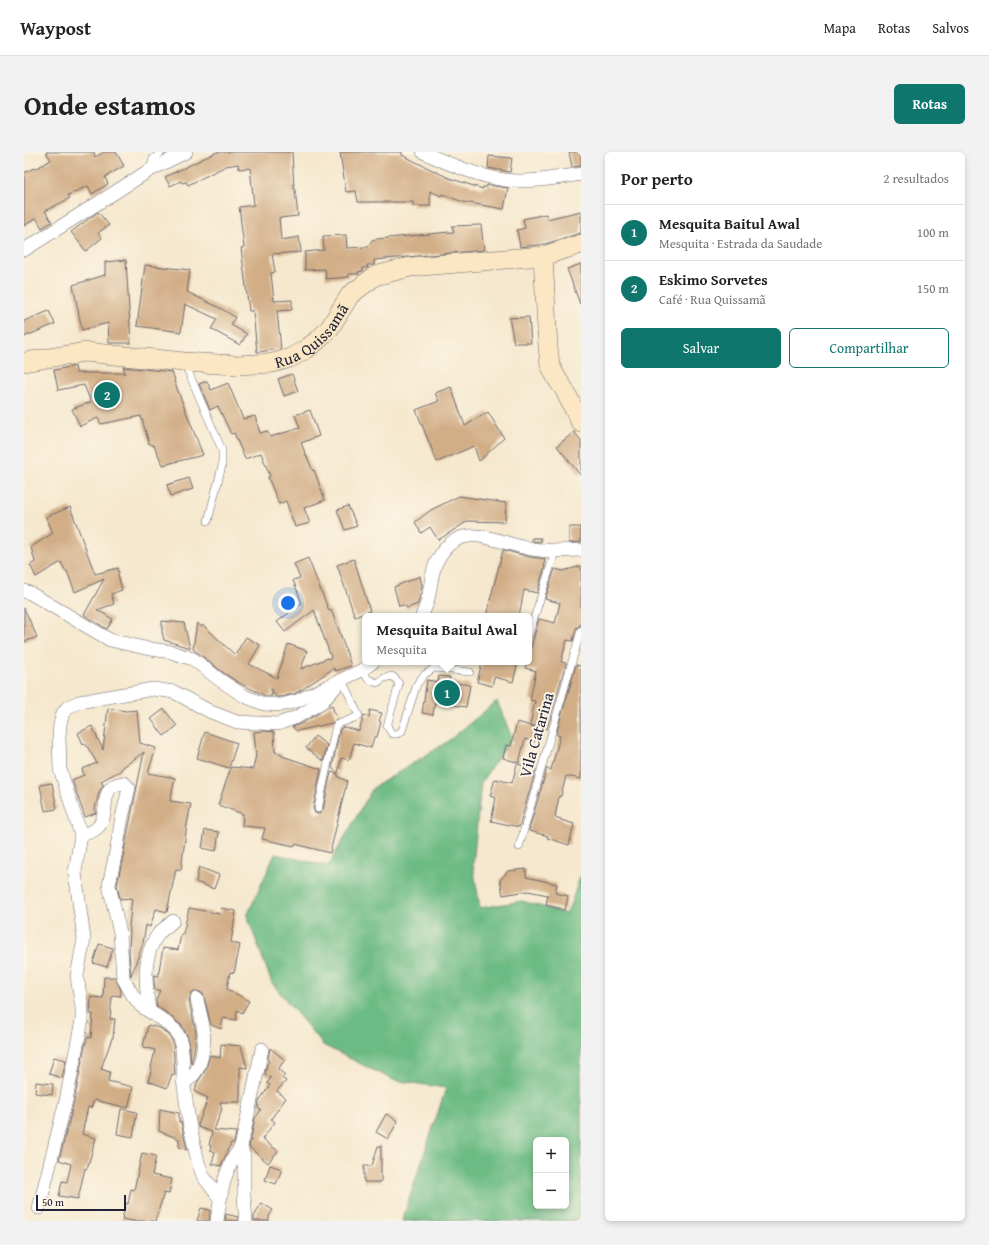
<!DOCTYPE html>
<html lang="pt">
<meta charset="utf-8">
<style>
body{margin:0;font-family:"Gentium Book Plus",serif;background:#f2f2f2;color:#222}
.controls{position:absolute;right:12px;bottom:12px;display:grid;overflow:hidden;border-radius:6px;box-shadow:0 2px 6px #0003}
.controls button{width:36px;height:36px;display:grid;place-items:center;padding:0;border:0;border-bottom:1px solid #e0e0e0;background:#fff;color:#222;font:20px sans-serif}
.scale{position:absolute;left:12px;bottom:10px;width:90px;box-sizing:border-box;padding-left:4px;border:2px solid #22223b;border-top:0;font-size:11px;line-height:14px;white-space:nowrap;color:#22223b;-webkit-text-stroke:3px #fcf5e5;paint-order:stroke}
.you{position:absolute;left:264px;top:451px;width:14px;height:14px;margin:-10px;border:3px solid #fff;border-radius:50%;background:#1a73e8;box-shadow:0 0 0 6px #1a73e833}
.badge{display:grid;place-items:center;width:26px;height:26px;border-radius:50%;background:#0f766e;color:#fff;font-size:13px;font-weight:700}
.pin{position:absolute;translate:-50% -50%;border:2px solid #fff;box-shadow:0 1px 4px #0006}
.popup{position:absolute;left:338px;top:461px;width:170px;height:52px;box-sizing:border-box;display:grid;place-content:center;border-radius:6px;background:#fff;filter:drop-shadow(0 1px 3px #0005);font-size:13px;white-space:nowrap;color:#767676}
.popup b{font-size:15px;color:#222}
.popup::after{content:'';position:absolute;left:50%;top:100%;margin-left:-8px;border:8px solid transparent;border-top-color:#fff}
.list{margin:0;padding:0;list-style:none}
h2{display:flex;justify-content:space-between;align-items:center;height:52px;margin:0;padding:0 16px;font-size:17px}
h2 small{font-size:13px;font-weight:400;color:#767676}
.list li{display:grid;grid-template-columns:26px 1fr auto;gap:12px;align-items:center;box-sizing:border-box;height:56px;padding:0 16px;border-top:1px solid #e0e0e0}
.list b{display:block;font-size:15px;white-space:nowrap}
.list p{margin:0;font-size:13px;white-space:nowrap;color:#767676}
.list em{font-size:13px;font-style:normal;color:#767676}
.actions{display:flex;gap:8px;padding:12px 16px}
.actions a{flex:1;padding:9px 0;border:1px solid #0f766e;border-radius:6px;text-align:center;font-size:14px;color:#0f766e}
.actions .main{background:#0f766e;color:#fff}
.map{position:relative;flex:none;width:557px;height:1069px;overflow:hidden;border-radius:6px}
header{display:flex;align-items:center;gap:24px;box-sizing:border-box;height:56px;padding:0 20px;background:#fff;border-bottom:1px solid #e0e0e0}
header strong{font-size:19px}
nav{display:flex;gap:22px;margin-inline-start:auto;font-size:14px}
.intro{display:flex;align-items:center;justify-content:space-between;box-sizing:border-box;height:96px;padding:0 24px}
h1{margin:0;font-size:28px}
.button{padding:10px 18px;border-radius:6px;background:#0f766e;color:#fff;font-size:14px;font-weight:700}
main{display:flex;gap:24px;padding:0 24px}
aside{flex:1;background:#fff;border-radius:6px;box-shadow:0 2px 6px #0003}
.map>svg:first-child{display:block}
.forest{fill:#6dbb84;stroke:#486e60;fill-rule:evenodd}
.building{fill:#d2ae87}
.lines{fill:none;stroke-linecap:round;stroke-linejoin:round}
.lane-casing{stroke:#6c676e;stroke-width:8}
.street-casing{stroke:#6c676e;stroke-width:14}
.secondary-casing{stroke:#6c676e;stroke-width:20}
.lane{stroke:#fff;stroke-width:7}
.street{stroke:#fff;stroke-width:13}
.secondary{stroke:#fbe7c3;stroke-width:19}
.labels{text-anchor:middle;stroke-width:4;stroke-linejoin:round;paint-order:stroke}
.street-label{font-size:16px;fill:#22223b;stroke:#fcf5e5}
</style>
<header>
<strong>Waypost</strong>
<nav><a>Mapa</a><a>Rotas</a><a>Salvos</a></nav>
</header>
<div class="intro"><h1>Onde estamos</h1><a class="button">Rotas</a></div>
<main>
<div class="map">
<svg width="557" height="1069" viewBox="0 0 557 1069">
<rect width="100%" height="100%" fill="#fcf5e5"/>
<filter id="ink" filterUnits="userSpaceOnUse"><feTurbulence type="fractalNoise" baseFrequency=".025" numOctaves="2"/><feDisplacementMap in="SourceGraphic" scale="8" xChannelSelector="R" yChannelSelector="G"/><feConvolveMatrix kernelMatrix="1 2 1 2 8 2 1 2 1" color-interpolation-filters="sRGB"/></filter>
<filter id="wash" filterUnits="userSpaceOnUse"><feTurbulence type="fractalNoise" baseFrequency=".012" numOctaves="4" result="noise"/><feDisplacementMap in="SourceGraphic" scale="16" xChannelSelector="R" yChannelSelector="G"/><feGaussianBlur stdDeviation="0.9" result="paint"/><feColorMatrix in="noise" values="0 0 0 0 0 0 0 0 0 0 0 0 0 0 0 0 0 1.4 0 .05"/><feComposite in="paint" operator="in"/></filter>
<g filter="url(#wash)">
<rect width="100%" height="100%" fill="#f5e8ce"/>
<path class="forest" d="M473,549L488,586L457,630L449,713L456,756L498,749L543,762L557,723V1069H378L422,936L369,928L299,893L248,831L223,764L251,702L304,714L349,636L423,590ZM512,988H542V1054H512Z"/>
<g id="blocks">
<g class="building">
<polygon points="22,0 70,0 71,5 80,0 92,0 100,14 81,25 84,32 68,42 64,34 44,43 46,46 21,59 28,70 18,76 12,66 0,74 0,21 10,16 11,17 27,8"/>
<polygon points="193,0 268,0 270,37 271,37 274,64 255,66 257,88 275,85 277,100 248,102 251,120 247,121 250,149 268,148 268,158 253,159 257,197 233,200 229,159 225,159 217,96 220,95 215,55 230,53 226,16 215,17 214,12 202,14 164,33 162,30 158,31 157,29 146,34 141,25"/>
<polygon points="316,0 378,0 378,3 402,15 425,26 459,37 459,35 463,35 463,33 484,36 480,57 439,50 418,42 417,44 406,39 406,54 389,54 389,50 334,50 332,39 322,40"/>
<polygon points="545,0 557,0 557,14 548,15"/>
<polygon points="465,4 488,6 486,20 464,16"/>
<polygon points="557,59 557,81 521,92 496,95 493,78 501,76 499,67 522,62 523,67"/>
<polygon points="74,60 85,73 74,81 78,86 62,99 47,80"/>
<polygon points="457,73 460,98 350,108 350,113 343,113 344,116 339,116 339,119 334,120 335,122 324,122 325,125 302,127 301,117 281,118 281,100 300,98 299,84 322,83 323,96 344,95 348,88 353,87 426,80 430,81 428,74"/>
<polygon points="102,108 107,191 85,191 84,171 58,178 49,133 81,123 81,110"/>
<polygon points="557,112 557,152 556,152 543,117"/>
<polygon points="121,113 166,118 163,140 198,157 211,165 207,173 223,182 216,193 187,177 193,167 161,152 157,180 113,174"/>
<polygon points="25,159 31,172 0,185 0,169"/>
<polygon points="505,165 507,191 490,191 485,166"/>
<polygon points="51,214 52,221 101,221 99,215 148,220 151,228 150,229 179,303 139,313 130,294 125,291 117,264 77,272 74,266 56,274 48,257 67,250 60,233 34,238 30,218"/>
<polygon points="268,222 274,239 260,244 254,227"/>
<polygon points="183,229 187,238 204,231 219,267 231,264 236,281 243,279 246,285 276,276 271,263 286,258 295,284 277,291 289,319 290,318 301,348 280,356 286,371 271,375 262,349 255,352 244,325 246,324 237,301 221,307 210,281 207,282 194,254 186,258 175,232"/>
<polygon points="427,235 441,274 464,260 480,286 455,309 450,294 413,310 392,258 415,249 411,241"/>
<polygon points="550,280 557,288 557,324 533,294"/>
<polygon points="165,326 169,337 147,344 143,333"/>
<polygon points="435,344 482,351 481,370 444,369 414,388 406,375 397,381 391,370 407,358"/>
<polygon points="324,354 333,374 321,378 313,358"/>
<polygon points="46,355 71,422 94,416 95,421 94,422 98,438 87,442 90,452 73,458 89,467 83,477 60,463 80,427 51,440 43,419 42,420 37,410 12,425 6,413 11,410 7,395 29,381 22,365"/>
<polygon points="545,375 557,375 557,390 545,391"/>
<polygon points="508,386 517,386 517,390 508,389"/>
<polygon points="479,398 506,405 521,407 520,414 521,414 513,441 500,438 495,464 462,464"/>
<polygon points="284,406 305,459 307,458 316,481 327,514 311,519 310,516 277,538 270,542 256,545 252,545 247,537 248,544 242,544 217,532 201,522 169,497 173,471 178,475 179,473 211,503 222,485 236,493 225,512 253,526 264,492 283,499 277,517 304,506 306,507 307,505 290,458 261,480 253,470 278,451 269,428 276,426 270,412"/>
<polygon points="330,407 346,459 331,465 313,413"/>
<polygon points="557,414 557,473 552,476 549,489 543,488 537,510 542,511 523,577 506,573 511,549 506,548 512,519 501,516 503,510 505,510 505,502 515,467 531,471 536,451 521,447 531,417 539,419"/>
<polygon points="396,424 398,434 394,452 383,456 380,453 375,454 370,435"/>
<polygon points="0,456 13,485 0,490"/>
<polygon points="138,469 160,471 166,496 140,488 138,480"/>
<polygon points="458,510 494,510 489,530 470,525 468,534 453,530"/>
<polygon points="552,513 557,514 557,627 542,624 537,644 535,644 531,665 537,667 537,668 550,672 545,693 523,686 524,684 505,679 505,678 523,616 527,618 536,584 533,583 533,579"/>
<polygon points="415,524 426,525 425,530 446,533 442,555 411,550 409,563 398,561 403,528 414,530"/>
<polygon points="308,553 310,560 314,567 308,571 273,579 268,575 277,572 306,554"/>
<polygon points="84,556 102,559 113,558 116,591 132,596 124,621 151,626 146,649 167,652 163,672 157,718 152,717 143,760 132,757 126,775 122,773 119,791 107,824 105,801 106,776 105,775 108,746 96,747 93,733 120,600 99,615 96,619 77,629 79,633 75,640 71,657 72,661 61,665 48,628 60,623 58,617 73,611 61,591 59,592 54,581 68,574 79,598"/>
<polygon points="140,557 153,574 140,584 127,567"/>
<polygon points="346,558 358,561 355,569 357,570 353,585 350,585 347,596 330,591 325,608 317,606 314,621 308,616 316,577 320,575 335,579 340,563 345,565"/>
<polygon points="493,570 514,576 510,590 501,587 495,611 479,606 482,593 487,594"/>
<polygon points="241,579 250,580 251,600 258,602 258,604 297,617 289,656 291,661 295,662 299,658 307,620 314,622 314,625 323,629 306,701 271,692 270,694 238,687 241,676 218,674 219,662 194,653 207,615 229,617 232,603 230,580"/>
<polygon points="181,580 213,591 205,616 173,606"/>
<polygon points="291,584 303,593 299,609 282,596"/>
<polygon points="493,612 512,617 495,675 467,669 472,646 466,644 471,627 488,631"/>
<polygon points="28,631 33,657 21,659 16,633"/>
<polygon points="181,678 195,680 192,699 178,696"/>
<polygon points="175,715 195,723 190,737 172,730"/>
<polygon points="502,717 502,725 533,732 531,741 544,744 541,758 522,753 524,743 504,739 479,743 476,728 484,719"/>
<polygon points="165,756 196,762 197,756 212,759 207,790 216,793 210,821 206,820 203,837 225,849 218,861 213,858 212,868 199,866 197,877 187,873 179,842 176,840 172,839 167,841 165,849 172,881 170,899 167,911 165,887 158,874 144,862 133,854 132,848 136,838 131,838 130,829 130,823 134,824 139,796 154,798 157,782 159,782"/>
<polygon points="75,792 89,796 83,815 69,811"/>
<polygon points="80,825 91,825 97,838 97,844 88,843 86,867 91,867 89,886 88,886 77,917 86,920 84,929 109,935 104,956 70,948 67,956 64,955 58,982 72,986 63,1017 61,1016 54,1047 35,1044 38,1029 43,1030 47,1012 35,1008 50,950 61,893 64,885 67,886 69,862 66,862 67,845 79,846"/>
<polygon points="124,873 136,876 145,883 149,891 151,923 148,922 143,936 124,929 128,917 127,916 131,898 119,895"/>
<polygon points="197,892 217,894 223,916 216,915 216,950 196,950 198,957 190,978 212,980 210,991 207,991 197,1014 188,1012 191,1000 186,999 187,994 185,993 188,980 174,975 174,973 184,946 171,940 173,931 182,917 186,903 196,906"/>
<polygon points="246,896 261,908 254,917 261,923 258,926 262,929 253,939 262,946 247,967 251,970 238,987 254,999 244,1011 225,995 231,966 237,958 234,956 235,949 246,933 243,931 247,926 241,922 243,912 245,909 244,908"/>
<polygon points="30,905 42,908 38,926 25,922"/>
<polygon points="12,930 29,932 28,943 11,941"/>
<polygon points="97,957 113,960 109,985 93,982"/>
<polygon points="136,957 155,961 155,970 157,970 163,998 155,995 155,987 135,979"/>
<polygon points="362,962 374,969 364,987 352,980"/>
<polygon points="354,994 357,994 357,1030 340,1030 340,1014 348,1014"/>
<polygon points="118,1001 132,1004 128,1023 148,1027 145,1042 140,1041 131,1069 109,1069 98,1067 102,1051 104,1052 107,1037 110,1038"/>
<polygon points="246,1013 258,1017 252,1032 241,1028"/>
<polygon points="237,1051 249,1058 245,1064 245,1069 230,1069 230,1065"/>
<polygon points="177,1056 186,1058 185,1069 173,1069"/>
<polygon points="202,1062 214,1065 214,1069 201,1069"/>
</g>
</g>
</g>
<g filter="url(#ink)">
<use href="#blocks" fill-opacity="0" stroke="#6c676e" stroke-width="1"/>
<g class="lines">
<g class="lane-casing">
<g id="lane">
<polyline points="126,18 129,7 138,0"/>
<polyline points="161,212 198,298 198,314 184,369"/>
<polyline points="505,482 531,400"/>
<polyline points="338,518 344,527 353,531 360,526 368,524 372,527 375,532 363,574 368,582 373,582 378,579 393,532 400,523 410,516 446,520"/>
<polyline points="294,657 312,573 335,564 318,528"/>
<polyline points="495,695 557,478"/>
</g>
</g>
<g class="street-casing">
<g id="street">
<path d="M399,0C424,12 453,24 481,28C505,31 532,26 557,22"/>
<polyline points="0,98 126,18 162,0"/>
<polyline points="0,439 6,441 86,488 121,496 147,500 169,507 196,528 220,544 240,552 257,553 273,549 338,518 349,510"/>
<path d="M398,464C400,458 403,452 404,447C407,435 407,422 412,411C434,364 471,391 508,397C525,400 541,399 557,398"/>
<path d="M57,683C62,681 70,680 74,675C88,660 72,633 100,631L105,636L97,670L93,695L85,733L96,781L99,826L108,842L117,854L139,868L151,878L157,888L159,909V927L165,970L174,1010L179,1024L195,1045"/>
<path d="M125,859C122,833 117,804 135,781C139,777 145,773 149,769"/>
<path d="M159,927L164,928C177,919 180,897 180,881C179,870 175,858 173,847"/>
<polyline points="217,995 238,897"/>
<polyline points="15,1056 42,948 58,868 58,856 53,824 60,787 51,720 57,683 36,617 35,585 36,572 39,561 44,555 55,550 129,537 150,540 187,560 213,570 254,572 273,565 298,550 318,528"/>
<path d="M193,1069C197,1042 199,1018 217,995L220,1005V1044L222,1069"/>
</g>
</g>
<g class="secondary-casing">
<g id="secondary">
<polyline points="519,104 524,195 526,213 533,227 540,237 557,271"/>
<path id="s1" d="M0,210L61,200L160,210L212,213L249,211L266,206L281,198L294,188L305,177L326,143L351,124L386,115L519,104L557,92"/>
</g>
</g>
<use href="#lane" class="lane"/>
<use href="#street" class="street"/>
<use href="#secondary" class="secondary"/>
</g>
</g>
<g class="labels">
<g class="street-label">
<text dy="6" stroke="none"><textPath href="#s1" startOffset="299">Rua Quissamã</textPath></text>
<text transform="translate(512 583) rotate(-74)" y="6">Vila Catarina</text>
</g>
</g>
</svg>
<div class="controls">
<button>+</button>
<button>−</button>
</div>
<div class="scale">50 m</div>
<div class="you"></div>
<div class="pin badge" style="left:423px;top:541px">1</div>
<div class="popup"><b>Mesquita Baitul Awal</b>Mesquita</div>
<div class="pin badge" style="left:83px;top:243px">2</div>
</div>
<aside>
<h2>Por perto<small>2 resultados</small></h2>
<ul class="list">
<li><span class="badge">1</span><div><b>Mesquita Baitul Awal</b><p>Mesquita · Estrada da Saudade</p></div><em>100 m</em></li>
<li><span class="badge">2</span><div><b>Eskimo Sorvetes</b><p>Café · Rua Quissamã</p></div><em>150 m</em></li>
</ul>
<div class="actions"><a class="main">Salvar</a><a>Compartilhar</a></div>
</aside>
</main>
